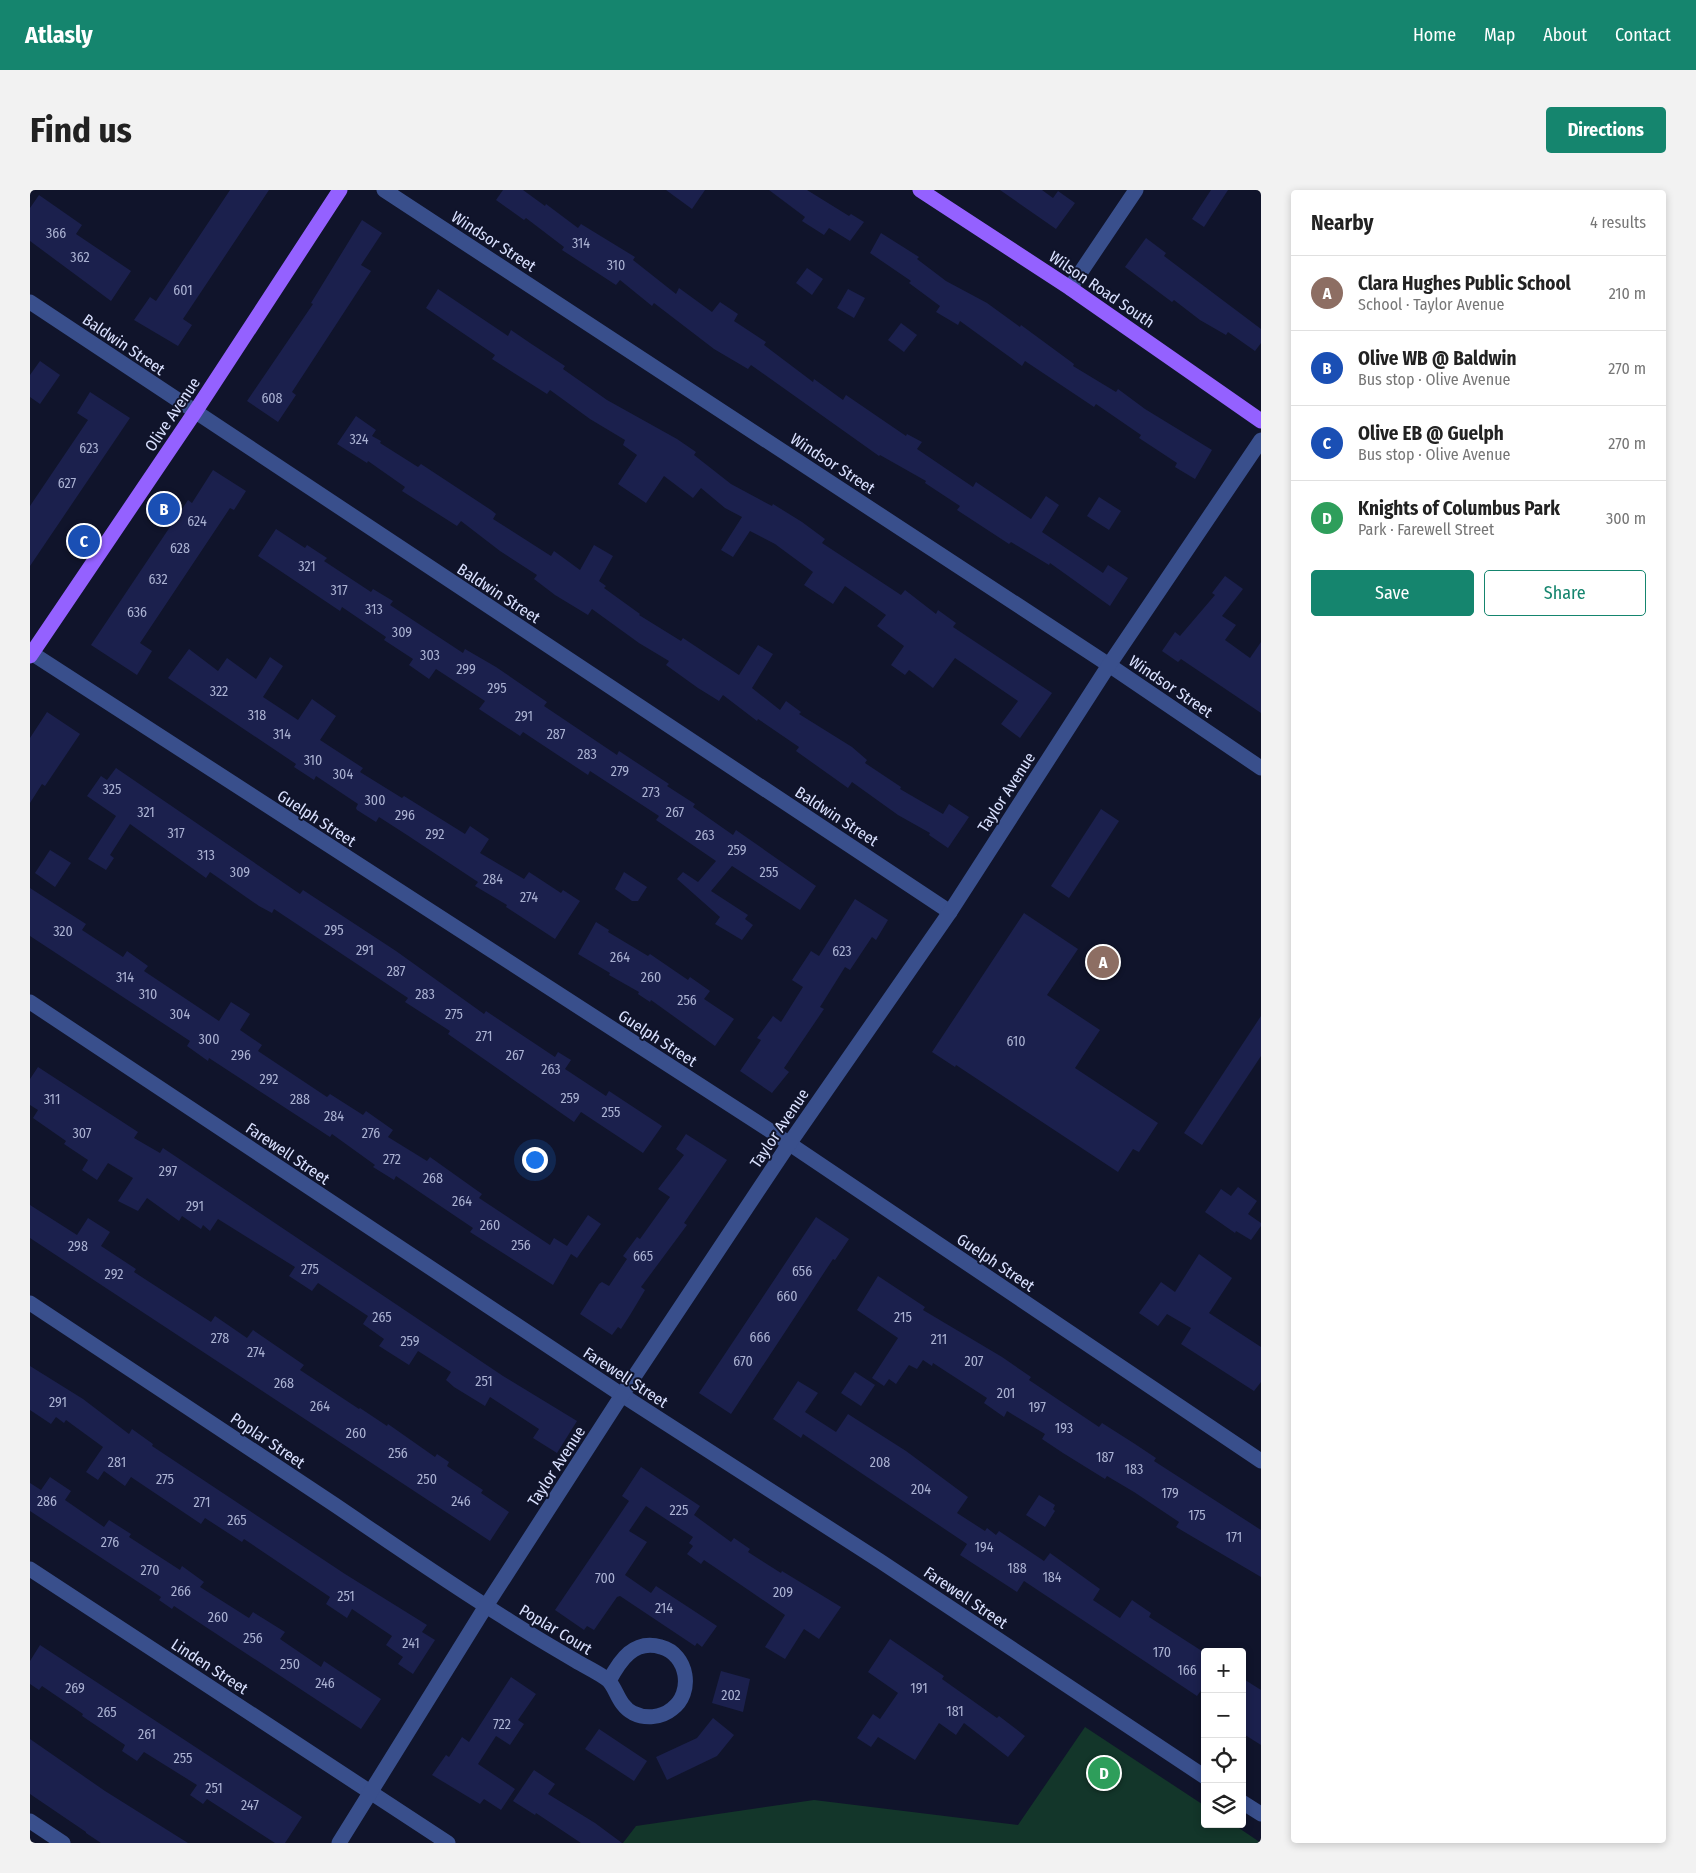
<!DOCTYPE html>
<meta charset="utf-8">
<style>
body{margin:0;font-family:"Fira Sans Condensed",sans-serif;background:#f2f2f2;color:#222}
.controls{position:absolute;right:15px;bottom:15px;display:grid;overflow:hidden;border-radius:5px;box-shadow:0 2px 8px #0003}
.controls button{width:45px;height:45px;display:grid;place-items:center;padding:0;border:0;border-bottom:1px solid #e0e0e0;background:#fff;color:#222;font:25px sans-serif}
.you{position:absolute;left:504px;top:969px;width:18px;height:18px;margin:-12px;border:4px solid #fff;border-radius:50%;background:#1a73e8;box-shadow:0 0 0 8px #1a73e833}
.badge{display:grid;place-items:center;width:32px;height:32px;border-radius:50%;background:#15856e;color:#fff;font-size:16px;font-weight:700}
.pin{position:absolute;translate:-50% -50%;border:2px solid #fff;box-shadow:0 1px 5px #0006}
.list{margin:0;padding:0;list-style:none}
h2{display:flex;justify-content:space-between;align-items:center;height:65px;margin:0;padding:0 20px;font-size:21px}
h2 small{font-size:16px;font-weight:400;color:#767676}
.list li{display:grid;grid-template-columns:32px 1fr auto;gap:15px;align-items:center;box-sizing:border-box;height:75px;padding:0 20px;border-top:1px solid #e0e0e0}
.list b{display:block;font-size:19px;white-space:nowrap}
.list p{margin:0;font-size:16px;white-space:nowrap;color:#767676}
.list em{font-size:16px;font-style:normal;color:#767676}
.actions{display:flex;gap:10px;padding:15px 20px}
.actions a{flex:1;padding:11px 0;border:1px solid #15856e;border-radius:5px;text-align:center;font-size:18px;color:#15856e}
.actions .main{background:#15856e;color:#fff}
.icon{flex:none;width:28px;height:28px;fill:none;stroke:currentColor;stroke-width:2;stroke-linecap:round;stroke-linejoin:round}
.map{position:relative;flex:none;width:1231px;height:1653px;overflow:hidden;border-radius:5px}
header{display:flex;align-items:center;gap:30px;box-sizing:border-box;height:70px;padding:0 25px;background:#15856e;color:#fff}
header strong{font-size:24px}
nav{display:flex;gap:28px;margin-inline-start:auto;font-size:18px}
.intro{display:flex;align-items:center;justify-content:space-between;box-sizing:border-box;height:120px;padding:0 30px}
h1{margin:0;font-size:35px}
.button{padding:12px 22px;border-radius:5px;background:#15856e;color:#fff;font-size:18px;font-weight:700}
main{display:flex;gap:30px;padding:0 30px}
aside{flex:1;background:#fff;border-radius:5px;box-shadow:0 2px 8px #0003}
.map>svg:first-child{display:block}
.green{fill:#13362a}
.building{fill:#1b204d}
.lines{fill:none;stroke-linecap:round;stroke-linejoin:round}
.minor{stroke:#394f8c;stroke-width:15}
.major{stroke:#9461ff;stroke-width:15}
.labels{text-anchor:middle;stroke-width:4;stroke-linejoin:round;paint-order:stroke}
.number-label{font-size:14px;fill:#aab1d2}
.street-label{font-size:16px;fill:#dae1ff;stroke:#10142b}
</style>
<header>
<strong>Atlasly</strong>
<nav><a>Home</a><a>Map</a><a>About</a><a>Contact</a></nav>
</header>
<div class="intro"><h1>Find us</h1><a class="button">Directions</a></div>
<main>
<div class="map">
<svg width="1231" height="1653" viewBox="0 0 1231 1653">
<rect width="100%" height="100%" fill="#10142b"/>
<polygon class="green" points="1055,1537 1175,1616 1175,1634 1203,1634 1231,1653 593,1653 606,1636 784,1610 988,1635"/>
<g class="building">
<polygon points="200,0 239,0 153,129 162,135 148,156 104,130 120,107 126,111"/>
<polygon points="473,0 493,0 515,16 516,14 548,38 551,34 605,67 603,70 646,104 649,98 682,122 690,112 708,124 704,131 736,152 734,155 783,192 784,189 813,210 816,205 876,246 877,244 892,252 887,259 943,297 946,292 1001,329 1016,306 1029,315 1012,342 1073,383 1078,375 1098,388 1080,416 1020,373 1019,375 981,352 979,354 927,320 930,316 895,293 896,291 850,265 849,266 721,175 718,179 684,159 624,113 622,116 590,90 586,95 532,60 534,57 496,28 494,30 466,10"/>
<polygon points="636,0 675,0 662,19"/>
<polygon points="739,0 777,0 819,26 821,24 834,32 820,51 799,38 794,45 772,31 775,27"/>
<polygon points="970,0 1012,0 1023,8 1028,1 1045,13 1026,39"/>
<polygon points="1181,0 1198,0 1174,37 1162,29"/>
<polygon points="9,5 52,35 46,44 101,81 81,111 0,51 0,18"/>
<polygon points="332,30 352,43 331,75 341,81 262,202 266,205 248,232 217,211 283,114 281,113"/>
<polygon points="851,43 889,67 887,69 916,91 957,113 990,137 991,135 1044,174 1043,176 1086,202 1088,199 1115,219 1182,260 1165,289 1145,277 1147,273 1109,248 1111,245 1066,214 1064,217 995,171 992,176 930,131 928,135 906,122 910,116 879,93 881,91 840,63"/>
<polygon points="1116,48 1136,63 1134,66 1231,139 1231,153 1225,161 1198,142 1196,145 1170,130 1144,110 1142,112 1095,77"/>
<polygon points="777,78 793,89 782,105 766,93"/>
<polygon points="408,99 478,146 481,140 500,153 535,176 533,179 577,210 647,249 666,262 664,265 701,294 742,316 743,314 772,332 795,349 792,353 871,405 875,400 906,424 908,420 926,433 923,437 1022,503 990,548 971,534 988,511 925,468 903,498 879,480 875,485 861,475 874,456 847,436 856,425 815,396 803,414 774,395 783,382 745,354 720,341 703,367 691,360 712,327 695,318 671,298 663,308 634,286 616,313 588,294 607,265 593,255 595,250 560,229 520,200 517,204 462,169 465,165 396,118"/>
<polygon points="818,99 835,108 824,128 807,118"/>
<polygon points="871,133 887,145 874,162 858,150"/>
<polygon points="10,171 30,185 10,214 0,207 0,185"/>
<polygon points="60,202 100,228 0,376 0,316 58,230 47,223"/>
<polygon points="326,226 346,240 342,246 351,251 350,253 388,277 391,274 461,320 466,324 463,329 521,366 524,361 550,380 564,355 583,366 569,391 576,396 574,398 610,424 609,425 651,451 653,448 709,485 728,455 743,464 722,498 750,520 756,511 771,522 769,524 822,557 837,570 835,573 871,597 870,599 913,624 919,614 939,627 918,658 899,645 900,643 868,625 822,592 818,598 766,561 769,557 728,529 727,531 693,505 689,511 668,498 636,475 639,471 609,453 562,419 558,425 525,405 504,389 507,385 470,361 431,331 427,336 372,301 375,297 338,271 337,273 307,254"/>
<polygon points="183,280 216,301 204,320 200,318 110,453 122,461 107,485 61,455 158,310 162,313"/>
<polygon points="1069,307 1091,321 1079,340 1057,326"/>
<polygon points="246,339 275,358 277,355 297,368 294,371 341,402 343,399 363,411 360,415 433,463 435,459 466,477 517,512 514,516 587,565 589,561 639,594 637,596 665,614 663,617 703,645 706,640 786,696 770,720 702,676 681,701 718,725 715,729 723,735 712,750 685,734 690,727 647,689 653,682 668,692 686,671 626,630 629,626 603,609 560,581 558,585 493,542 490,546 449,519 455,511 406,479 399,489 379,475 383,469 354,450 356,447 312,417 310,421 228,366"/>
<polygon points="1195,386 1213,399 1192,426 1206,435 1195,450 1220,468 1231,452 1231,523 1151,469 1148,472 1132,461 1145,442 1150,446 1185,405 1182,403"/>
<polygon points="159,459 188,481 197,468 226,489 240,467 253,476 233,507 268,530 282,509 306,526 290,550 333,578 330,582 372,608 374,606 435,644 440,636 459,649 450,663 494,689 499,682 531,703 533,700 550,711 525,749 476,717 477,715 445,696 448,692 377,645 349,627 346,632 327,620 326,618 328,614 286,586 284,590 264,577 266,574 138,488"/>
<polygon points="17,522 50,544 15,596 12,594 0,613 0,548"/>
<polygon points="86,578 270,704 273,700 366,761 454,824 456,821 525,867 528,862 541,870 535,879 576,906 579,901 632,936 613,963 551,922 544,932 418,844 420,841 375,812 378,808 336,780 244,719 242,723 229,716 180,682 176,688 100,634 80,665 84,668 76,680 58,669 86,626 57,606 71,586 77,590"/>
<polygon points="1071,619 1089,631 1039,708 1021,696"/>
<polygon points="20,660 41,673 25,697 5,683"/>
<polygon points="594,682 617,697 608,711 602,711 585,699"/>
<polygon points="0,698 56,734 52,740 93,767 97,761 118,776 114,781 189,831 201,812 220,824 210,840 232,855 228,861 297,907 300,904 333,925 336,921 363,940 358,947 397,971 400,967 452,1004 449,1008 520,1055 524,1048 537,1056 558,1025 571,1034 547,1068 541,1064 523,1095 440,1042 443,1038 366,986 364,990 343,977 345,975 302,944 300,947 179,868 178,871 157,856 160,851 0,746"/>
<polygon points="825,709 858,730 846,750 842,747 820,780 815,777 790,817 794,819 754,878 759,882 742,903 710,881 731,850 727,848 743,826 751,832 773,797 762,790 781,761 789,766"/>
<polygon points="994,723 1048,759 1017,805 1070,840 1045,878 1128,933 1109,962 1103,959 1088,982 926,875 925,877 902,862"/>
<polygon points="566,732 579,740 578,742 618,766 620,764 658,790 660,787 680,801 674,809 704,829 685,856 621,810 620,812 608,804 609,802 579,785 580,783 548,764"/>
<polygon points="1231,826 1231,866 1172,955 1154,943"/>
<polygon points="8,877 108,942 104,948 130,963 133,958 473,1186 547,1231 527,1263 503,1248 509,1239 460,1207 455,1216 424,1197 416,1190 421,1182 388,1161 379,1175 349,1156 354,1149 333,1134 338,1126 288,1093 282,1101 259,1086 265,1077 188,1029 180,1041 173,1035 171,1039 152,1026 149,1031 117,1008 108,1021 88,1011 103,988 78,973 67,990 52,980 58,970 34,954 36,951 3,928 8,920 0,915 0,889"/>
<polygon points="656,944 697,970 654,1033 657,1035 611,1097 615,1100 600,1125 591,1139 588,1137 582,1145 550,1124 569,1094 572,1092 579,1096 597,1069 593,1066 607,1047 610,1049 640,1007 628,999 654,965 646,959"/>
<polygon points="1208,997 1227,1011 1218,1024 1231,1033 1231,1036 1221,1050 1206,1041 1205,1043 1175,1022 1191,999 1201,1006"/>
<polygon points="0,1015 47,1045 58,1028 80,1042 71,1056 106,1079 104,1082 181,1132 185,1126 217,1148 223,1140 274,1175 270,1180 329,1219 330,1218 357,1236 358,1234 405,1267 407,1264 419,1272 417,1276 453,1300 451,1303 479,1322 460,1351 0,1048"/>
<polygon points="786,1027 819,1049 805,1070 803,1069 701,1224 669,1203"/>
<polygon points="1169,1064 1202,1088 1179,1123 1231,1157 1231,1192 1224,1201 1151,1154 1161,1138 1137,1124 1128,1136 1109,1123 1131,1092 1145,1102"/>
<polygon points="848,1086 895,1117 893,1120 972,1167 1001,1187 999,1190 1069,1237 1072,1233 1105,1254 1126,1268 1124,1271 1231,1340 1231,1387 1146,1337 1149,1332 1104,1302 1077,1286 1075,1289 1033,1263 1012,1249 1015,1244 977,1221 974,1227 954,1213 957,1208 903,1173 902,1176 893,1170 887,1179 879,1175 866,1194 859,1189 854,1196 842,1188 868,1148 827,1120"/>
<polygon points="0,1176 53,1209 99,1244 102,1239 123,1254 122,1256 315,1384 397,1435 392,1442 405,1450 383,1484 368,1474 373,1467 356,1455 362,1446 322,1419 317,1428 296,1414 300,1407 214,1349 212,1352 175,1328 171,1334 101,1287 95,1296 74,1281 68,1290 56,1282 73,1257 36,1230 34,1233 26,1227 21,1234 0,1220"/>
<polygon points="825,1182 845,1195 831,1216 811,1203"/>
<polygon points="768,1191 788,1203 775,1222 806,1242 818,1224 876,1261 938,1307 927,1323 955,1341 957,1338 966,1345 969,1341 1014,1371 1020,1363 1070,1399 1063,1410 1090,1428 1102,1410 1121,1423 1119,1427 1175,1463 1175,1495 1167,1506 994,1391 987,1402 930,1365 937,1354 773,1244 771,1248 743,1229"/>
<polygon points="611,1277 670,1316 664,1325 701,1352 704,1348 720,1359 718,1362 751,1383 752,1381 811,1417 789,1449 774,1439 755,1469 735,1457 755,1425 714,1397 715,1394 714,1397 674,1370 671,1374 657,1364 663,1356 659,1353 663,1347 616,1316 599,1341 617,1352 595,1385 621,1403 626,1396 687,1436 672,1457 667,1453 665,1456 590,1406 587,1407 564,1440 557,1436 554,1440 525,1420 599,1311 592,1306"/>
<polygon points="20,1287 41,1301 35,1310 74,1337 79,1330 101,1344 99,1347 150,1380 152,1376 174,1392 170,1397 219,1428 223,1422 255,1442 250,1449 291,1477 294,1471 351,1509 331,1539 144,1416 142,1419 129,1410 131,1407 0,1321 0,1293 11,1300"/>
<polygon points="1009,1305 1025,1315 1023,1319 1025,1321 1015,1337 996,1325"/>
<polygon points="860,1449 914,1486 912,1489 967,1528 969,1526 995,1546 978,1567 934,1533 926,1545 909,1533 885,1570 848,1547 841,1557 827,1548 843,1524 850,1529 868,1503 838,1482"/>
<polygon points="10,1455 272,1627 255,1653 245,1653 177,1609 173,1614 160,1605 167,1595 114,1562 107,1571 92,1561 95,1555 52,1526 53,1524 12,1496 9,1500 0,1494 0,1471"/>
<polygon points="691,1481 720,1489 713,1522 682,1513"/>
<polygon points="481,1487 506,1504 488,1530 494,1534 480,1555 466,1546 448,1574 485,1599 471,1620 454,1609 450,1614 402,1585 416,1565 419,1567 432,1547 439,1552"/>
<polygon points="1212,1488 1231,1500 1231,1555 1212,1543"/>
<polygon points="683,1528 704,1545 687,1566 637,1590 626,1567 667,1548"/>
<polygon points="569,1539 617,1571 604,1591 555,1559"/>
<polygon points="0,1549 75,1601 158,1653 71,1653 56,1643 56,1642 0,1604"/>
<polygon points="504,1580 525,1594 518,1604 565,1633 592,1653 551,1653 506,1623 505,1625 483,1611"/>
</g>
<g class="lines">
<g class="minor">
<polyline points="354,0 1079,475 1231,578"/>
<polyline points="1040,98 1106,0"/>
<polyline points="0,112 920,722"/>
<polyline points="0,462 736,938 1231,1271"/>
<polyline points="0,812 592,1205 850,1371 1175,1587"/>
<path d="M0,1113C102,1180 203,1248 305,1315C361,1353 417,1392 475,1428C498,1443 522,1457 546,1471C556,1477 569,1483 578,1490C587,1499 588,1515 603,1523C615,1529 631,1528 642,1519C664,1503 658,1464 631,1457C604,1449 590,1470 579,1491"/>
<polyline points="0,1379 418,1653"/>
<polyline points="1212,1612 1231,1624"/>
<polyline points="0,1631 33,1653"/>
<polyline points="309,1653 456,1416 592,1205 759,954 920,722 1079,475 1231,250"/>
</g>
<g class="major">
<polyline points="890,0 1040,98 1231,231"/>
<polyline points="0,466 165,222 310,0"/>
</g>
</g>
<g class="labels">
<g class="number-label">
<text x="26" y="48">366</text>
<text x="551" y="58">314</text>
<text x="50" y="72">362</text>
<text x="586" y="80">310</text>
<text x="153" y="105">601</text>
<text x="242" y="213">608</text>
<text x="329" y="254">324</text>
<text x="59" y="263">623</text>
<text x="37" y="298">627</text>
<text x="167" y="336">624</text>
<text x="150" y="363">628</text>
<text x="277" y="381">321</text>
<text x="128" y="394">632</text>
<text x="309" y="405">317</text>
<text x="344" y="424">313</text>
<text x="107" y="427">636</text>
<text x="372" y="447">309</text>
<text x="400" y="470">303</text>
<text x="436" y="484">299</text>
<text x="467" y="503">295</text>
<text x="189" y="506">322</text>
<text x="227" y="530">318</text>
<text x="494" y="531">291</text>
<text x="252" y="549">314</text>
<text x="526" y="549">287</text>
<text x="557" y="569">283</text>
<text x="283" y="575">310</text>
<text x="590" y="586">279</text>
<text x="313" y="589">304</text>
<text x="82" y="604">325</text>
<text x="621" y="607">273</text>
<text x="345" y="615">300</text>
<text x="116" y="627">321</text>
<text x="645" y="627">267</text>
<text x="375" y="630">296</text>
<text x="146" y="648">317</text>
<text x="405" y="649">292</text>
<text x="675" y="650">263</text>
<text x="707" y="665">259</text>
<text x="176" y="670">313</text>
<text x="210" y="687">309</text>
<text x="739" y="687">255</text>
<text x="463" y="694">284</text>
<text x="499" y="712">274</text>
<text x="304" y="745">295</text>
<text x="33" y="746">320</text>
<text x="335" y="765">291</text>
<text x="812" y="766">623</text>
<text x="590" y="772">264</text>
<text x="366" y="786">287</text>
<text x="95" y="792">314</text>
<text x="621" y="792">260</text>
<text x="118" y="809">310</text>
<text x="395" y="809">283</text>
<text x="657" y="815">256</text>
<text x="150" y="829">304</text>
<text x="424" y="829">275</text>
<text x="454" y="851">271</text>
<text x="179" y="854">300</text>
<text x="986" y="856">610</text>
<text x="211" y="870">296</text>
<text x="485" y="870">267</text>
<text x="521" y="884">263</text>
<text x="239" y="894">292</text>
<text x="540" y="913">259</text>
<text x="22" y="914">311</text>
<text x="270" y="914">288</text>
<text x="581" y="927">255</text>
<text x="304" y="931">284</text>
<text x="52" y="948">307</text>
<text x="341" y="948">276</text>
<text x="362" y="974">272</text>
<text x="138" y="986">297</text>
<text x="403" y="993">268</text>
<text x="432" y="1016">264</text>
<text x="165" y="1021">291</text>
<text x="460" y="1040">260</text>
<text x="491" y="1060">256</text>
<text x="48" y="1061">298</text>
<text x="613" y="1071">665</text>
<text x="280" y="1084">275</text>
<text x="772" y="1086">656</text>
<text x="84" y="1089">292</text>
<text x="757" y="1111">660</text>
<text x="352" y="1132">265</text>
<text x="873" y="1132">215</text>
<text x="730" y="1152">666</text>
<text x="190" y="1153">278</text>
<text x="909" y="1154">211</text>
<text x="380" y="1156">259</text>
<text x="226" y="1167">274</text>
<text x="713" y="1176">670</text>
<text x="944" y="1176">207</text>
<text x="454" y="1196">251</text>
<text x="254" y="1198">268</text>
<text x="976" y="1208">201</text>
<text x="28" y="1217">291</text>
<text x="290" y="1221">264</text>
<text x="1007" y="1222">197</text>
<text x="1034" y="1243">193</text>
<text x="326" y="1248">260</text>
<text x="368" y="1268">256</text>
<text x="1075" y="1272">187</text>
<text x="87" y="1277">281</text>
<text x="850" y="1277">208</text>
<text x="1104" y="1284">183</text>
<text x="135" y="1294">275</text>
<text x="397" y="1294">250</text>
<text x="891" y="1304">204</text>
<text x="1140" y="1308">179</text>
<text x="17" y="1316">286</text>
<text x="431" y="1316">246</text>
<text x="172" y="1317">271</text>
<text x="649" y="1325">225</text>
<text x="1167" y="1330">175</text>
<text x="207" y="1335">265</text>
<text x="1204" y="1352">171</text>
<text x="80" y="1357">276</text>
<text x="954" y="1362">194</text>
<text x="987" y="1383">188</text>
<text x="120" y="1385">270</text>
<text x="1022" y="1392">184</text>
<text x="575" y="1393">700</text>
<text x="151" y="1406">266</text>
<text x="753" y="1407">209</text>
<text x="316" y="1411">251</text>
<text x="634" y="1423">214</text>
<text x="188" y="1432">260</text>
<text x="223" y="1453">256</text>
<text x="381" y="1458">241</text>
<text x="1132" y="1467">170</text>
<text x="260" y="1479">250</text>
<text x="1157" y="1485">166</text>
<text x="295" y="1498">246</text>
<text x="45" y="1503">269</text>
<text x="889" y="1503">191</text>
<text x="701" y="1510">202</text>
<text x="925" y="1526">181</text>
<text x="77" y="1527">265</text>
<text x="472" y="1539">722</text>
<text x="117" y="1549">261</text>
<text x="153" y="1573">255</text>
<text x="184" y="1603">251</text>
<text x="220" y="1620">247</text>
</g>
<g class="street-label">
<text transform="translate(464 51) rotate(33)" y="6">Windsor Street</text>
<text transform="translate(1072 99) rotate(34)" y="6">Wilson Road South</text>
<text transform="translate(94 154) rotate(34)" y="6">Baldwin Street</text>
<text transform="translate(142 224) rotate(-56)" y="6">Olive Avenue</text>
<text transform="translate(803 273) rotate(33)" y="6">Windsor Street</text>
<text transform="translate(469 403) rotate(33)" y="6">Baldwin Street</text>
<text transform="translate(1141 496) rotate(34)" y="6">Windsor Street</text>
<text transform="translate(976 602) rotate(-57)" y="6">Taylor Avenue</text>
<text transform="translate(807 626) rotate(33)" y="6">Baldwin Street</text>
<text transform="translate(287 628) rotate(33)" y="6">Guelph Street</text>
<text transform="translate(628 848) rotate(33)" y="6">Guelph Street</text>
<text transform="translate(749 938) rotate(-56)" y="6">Taylor Avenue</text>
<text transform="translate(258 963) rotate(34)" y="6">Farewell Street</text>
<text transform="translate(966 1072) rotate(34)" y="6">Guelph Street</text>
<text transform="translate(596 1187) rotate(33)" y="6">Farewell Street</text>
<text transform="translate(238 1250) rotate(34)" y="6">Poplar Street</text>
<text transform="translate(526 1276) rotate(-57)" y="6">Taylor Avenue</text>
<text transform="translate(936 1407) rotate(34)" y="6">Farewell Street</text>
<text transform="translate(526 1439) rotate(31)" y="6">Poplar Court</text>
<text transform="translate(180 1476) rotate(33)" y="6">Linden Street</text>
</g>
</g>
</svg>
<div class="controls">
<button>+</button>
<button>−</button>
<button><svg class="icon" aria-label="locate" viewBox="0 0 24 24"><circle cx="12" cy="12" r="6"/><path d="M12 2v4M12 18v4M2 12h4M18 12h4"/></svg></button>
<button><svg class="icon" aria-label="layers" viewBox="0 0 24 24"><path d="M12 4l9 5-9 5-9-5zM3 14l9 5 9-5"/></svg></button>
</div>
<div class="you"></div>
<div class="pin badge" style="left:1073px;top:772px;background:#8d6e63">A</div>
<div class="pin badge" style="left:134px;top:319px;background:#1a4fb4">B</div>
<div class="pin badge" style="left:54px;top:351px;background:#1a4fb4">C</div>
<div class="pin badge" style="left:1074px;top:1583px;background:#2e9e5b">D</div>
</div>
<aside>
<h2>Nearby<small>4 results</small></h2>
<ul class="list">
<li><span class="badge" style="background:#8d6e63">A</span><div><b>Clara Hughes Public School</b><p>School · Taylor Avenue</p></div><em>210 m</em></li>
<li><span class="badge" style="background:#1a4fb4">B</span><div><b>Olive WB @ Baldwin</b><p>Bus stop · Olive Avenue</p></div><em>270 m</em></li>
<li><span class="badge" style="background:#1a4fb4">C</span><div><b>Olive EB @ Guelph</b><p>Bus stop · Olive Avenue</p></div><em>270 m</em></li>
<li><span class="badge" style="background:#2e9e5b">D</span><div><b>Knights of Columbus Park</b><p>Park · Farewell Street</p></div><em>300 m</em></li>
</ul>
<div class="actions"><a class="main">Save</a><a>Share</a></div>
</aside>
</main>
